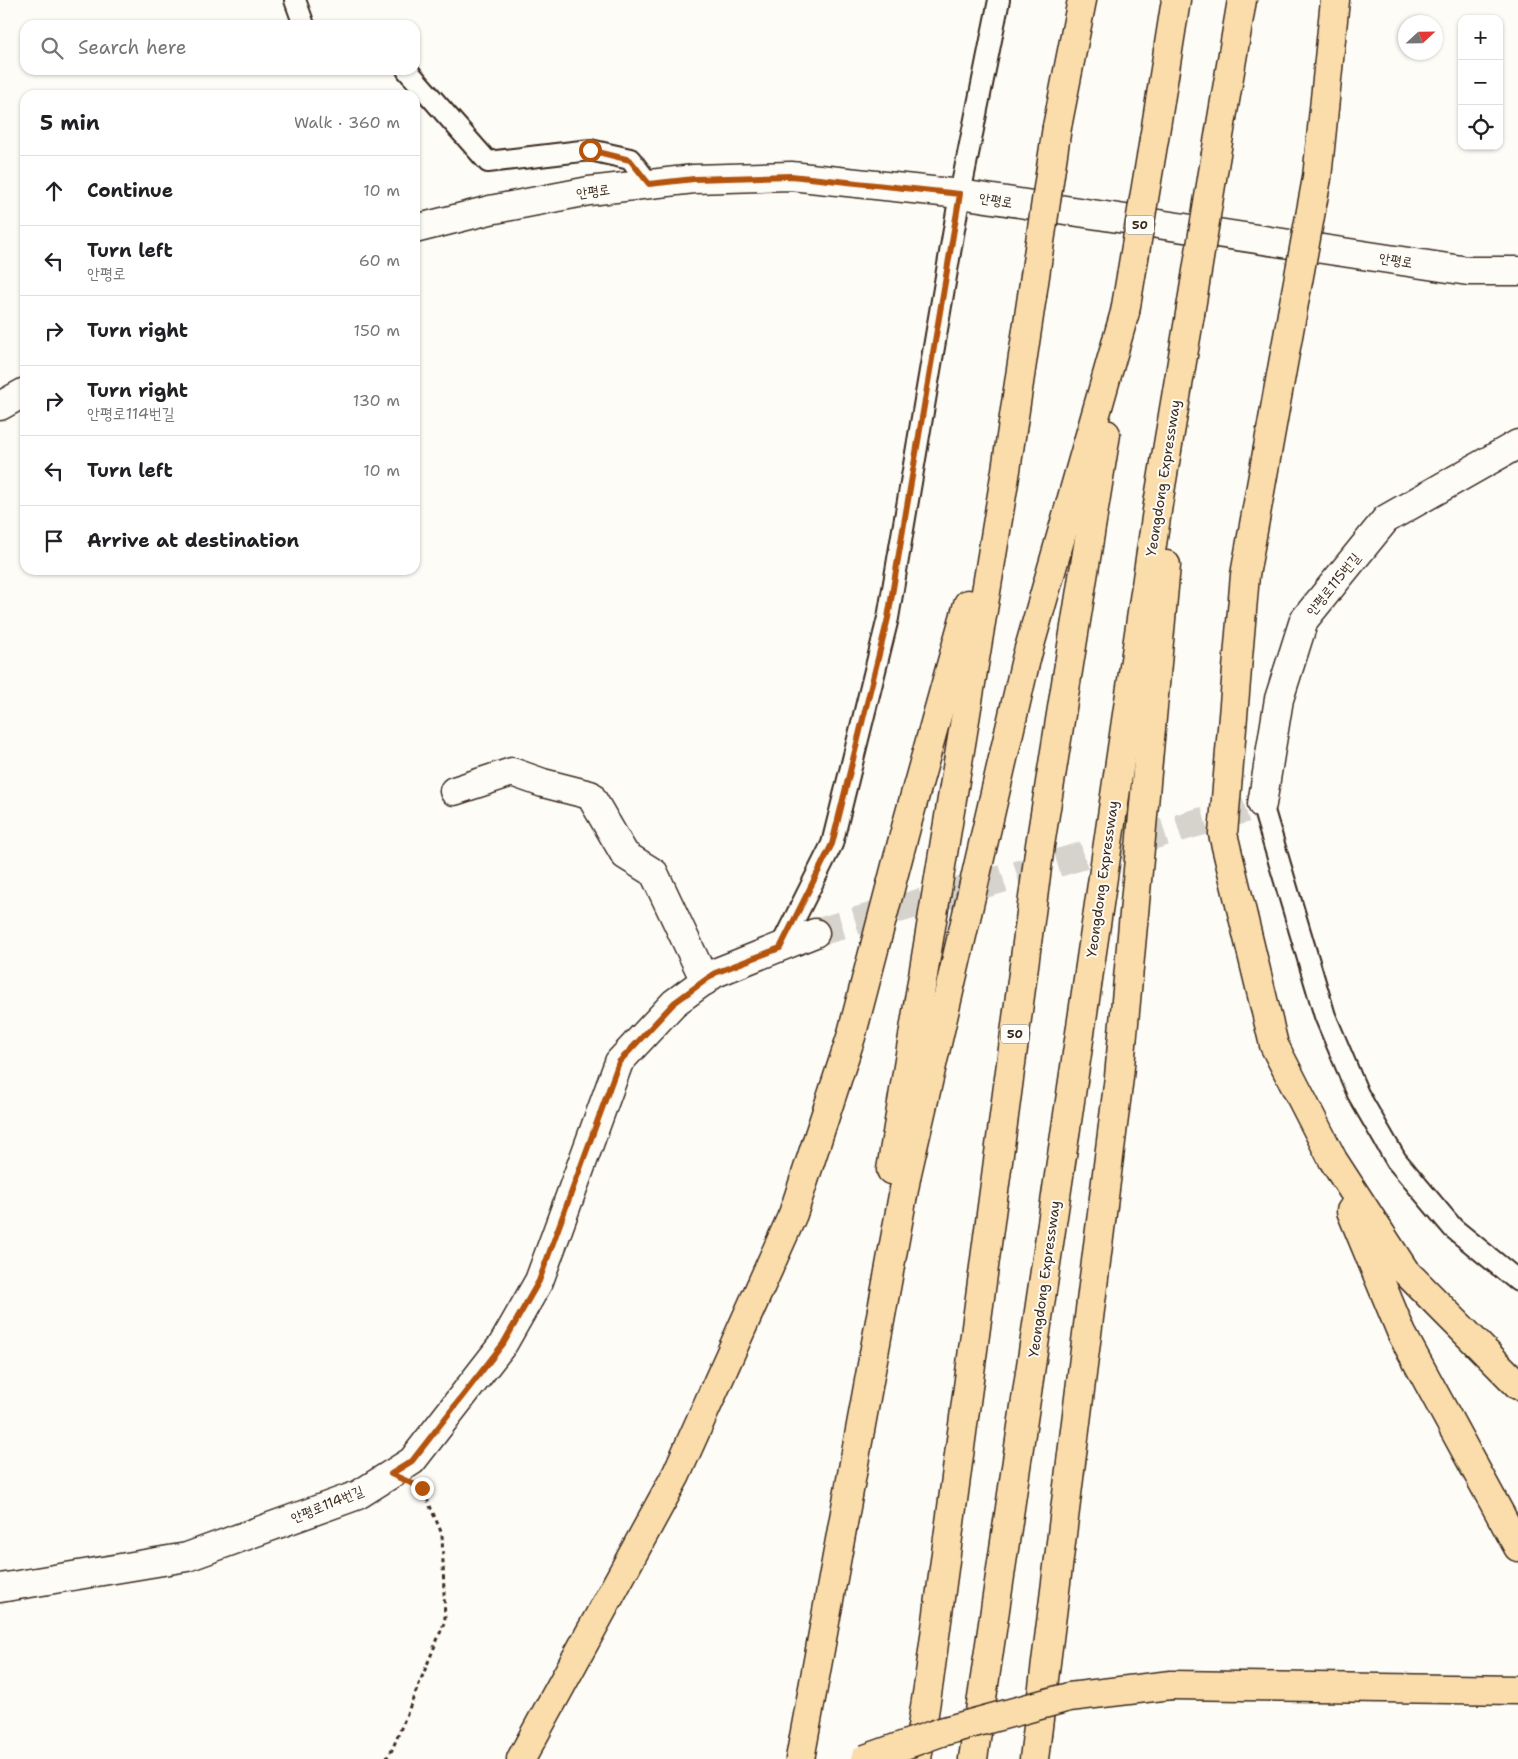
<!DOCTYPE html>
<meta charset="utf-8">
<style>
body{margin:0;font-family:"Shantell Sans","Poor Story",sans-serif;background:#f6f6f6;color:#202124}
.controls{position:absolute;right:15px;top:15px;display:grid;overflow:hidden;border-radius:10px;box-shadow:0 1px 4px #0004}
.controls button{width:45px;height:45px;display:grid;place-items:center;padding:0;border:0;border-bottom:1px solid #e0e0e0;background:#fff;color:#202124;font:25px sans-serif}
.compass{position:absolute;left:1398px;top:15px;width:45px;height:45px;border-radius:50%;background:#fff;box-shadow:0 1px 4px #0004;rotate:68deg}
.stop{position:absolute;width:15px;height:15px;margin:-11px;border:4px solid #b45309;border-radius:50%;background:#fff}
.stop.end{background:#b45309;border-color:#fff;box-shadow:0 1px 5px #0008}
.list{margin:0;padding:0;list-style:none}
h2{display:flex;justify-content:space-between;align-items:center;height:65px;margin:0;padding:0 20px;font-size:21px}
h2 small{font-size:16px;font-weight:400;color:#757577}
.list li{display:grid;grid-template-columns:32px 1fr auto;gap:15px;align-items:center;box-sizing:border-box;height:70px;padding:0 20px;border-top:1px solid #e0e0e0}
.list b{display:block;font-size:19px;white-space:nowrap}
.list p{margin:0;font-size:16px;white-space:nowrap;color:#757577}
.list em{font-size:16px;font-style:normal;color:#757577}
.icon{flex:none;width:28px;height:28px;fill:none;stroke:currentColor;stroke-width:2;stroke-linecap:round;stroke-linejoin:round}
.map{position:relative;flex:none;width:1518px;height:1759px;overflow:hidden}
.search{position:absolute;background:#fff;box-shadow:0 1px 4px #0004;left:20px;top:20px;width:400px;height:55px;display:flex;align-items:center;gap:12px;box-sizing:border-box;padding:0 18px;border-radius:15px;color:#757577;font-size:19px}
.panel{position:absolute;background:#fff;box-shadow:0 1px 4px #0004;left:20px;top:90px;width:400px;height:485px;border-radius:15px}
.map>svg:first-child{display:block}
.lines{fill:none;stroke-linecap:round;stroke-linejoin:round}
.minor-tunnel{stroke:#d6d2cc;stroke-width:28;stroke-dasharray:28 14;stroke-linecap:butt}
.service-casing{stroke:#3b2a1e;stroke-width:24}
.minor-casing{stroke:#3b2a1e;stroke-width:31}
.tertiary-casing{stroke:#3b2a1e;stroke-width:31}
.motorway-casing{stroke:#3b2a1e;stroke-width:31}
.path{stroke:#3b2a1e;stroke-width:3;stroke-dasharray:4 4;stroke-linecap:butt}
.service{stroke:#fdfcf7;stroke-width:20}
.minor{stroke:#fdfcf7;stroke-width:28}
.tertiary{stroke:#fdfcf7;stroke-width:28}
.motorway{stroke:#fbddab;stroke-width:28}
.motorway-bridge-casing{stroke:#3b2a1e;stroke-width:31;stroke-linecap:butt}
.motorway-bridge{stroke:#fbddab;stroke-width:28}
.route{stroke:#b45309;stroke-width:6}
.labels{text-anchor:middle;stroke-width:4;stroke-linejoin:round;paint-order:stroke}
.shield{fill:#fdfcf7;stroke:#75695f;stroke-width:1}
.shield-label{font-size:12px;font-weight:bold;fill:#3b2a1e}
.street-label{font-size:14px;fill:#3b2a1e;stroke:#fdfcf7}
</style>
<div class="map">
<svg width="1518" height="1759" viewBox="0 0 1518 1759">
<rect width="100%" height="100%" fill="#fdfcf7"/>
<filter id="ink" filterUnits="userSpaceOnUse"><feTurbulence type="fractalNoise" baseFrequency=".02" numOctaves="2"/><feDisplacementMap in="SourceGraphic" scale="10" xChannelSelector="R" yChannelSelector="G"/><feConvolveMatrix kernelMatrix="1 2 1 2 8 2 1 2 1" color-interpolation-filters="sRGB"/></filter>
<g filter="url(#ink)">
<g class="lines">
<polyline class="minor-tunnel" points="815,933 1262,804"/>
<g class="service-casing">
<g id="service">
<polyline points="295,0 304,25"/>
<polyline points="407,70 488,162 590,150 630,159 649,184"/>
<polyline points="1262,804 1325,1016 1358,1094 1396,1160 1453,1228 1518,1281"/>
<polyline points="780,948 832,844 888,618 960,194 999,0"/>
</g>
</g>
<g class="minor-casing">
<g id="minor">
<polyline points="454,791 512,772 543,783 590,795 625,855 654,873 705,981"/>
<polyline points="1262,804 1279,699 1304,620 1386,519 1518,444"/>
<polyline points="0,1588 187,1557 358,1495 412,1461 503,1344 539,1281 619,1062 674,1003 715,973 815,933"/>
</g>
</g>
<g class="tertiary-casing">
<g id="tertiary">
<polyline points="415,229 490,210 589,191 694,179 791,176 960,194 1468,271 1518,271"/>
<polyline points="0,406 25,392"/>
</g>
</g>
<g class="motorway-casing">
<g id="motorway">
<polyline points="1057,127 1082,0"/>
<polyline points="1154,139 1176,0"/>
<polyline points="1216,154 1242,0"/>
<polyline points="1317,178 1335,0"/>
<polyline points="1292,314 1245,575 1223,834 1274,1045 1333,1160 1405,1271 1518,1385"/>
<polyline points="891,1170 1006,470 1032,296"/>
<polyline points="1351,1211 1402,1334 1518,1547"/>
<polyline points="1171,1685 1518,1690"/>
<polyline points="521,1759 676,1475 793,1214 851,1037 908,820 968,604"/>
<polyline points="800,1759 907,1173 1026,659 1125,312"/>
<polyline points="917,1759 929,1681 1040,845 1106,434"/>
<polyline points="973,1759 1158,504 1190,314"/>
<polyline points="1034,1759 1119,1077 1166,565"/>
</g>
</g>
<polyline class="path" points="386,1759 392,1750 445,1621 442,1534 424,1492"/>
<use href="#service" class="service"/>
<use href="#minor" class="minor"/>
<use href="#tertiary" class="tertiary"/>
<use href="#motorway" class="motorway"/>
<g class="motorway-bridge-casing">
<g id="motorway-bridge">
<polyline points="1032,296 1057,127"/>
<polyline points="1125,312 1154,139"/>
<polyline points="1190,314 1216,154"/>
<polyline points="1292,314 1317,178"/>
<polyline points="865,1759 941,1732 1069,1697 1171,1685"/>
</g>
</g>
<use href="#motorway-bridge" class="motorway-bridge"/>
</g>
</g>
<g class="lines" filter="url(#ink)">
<polyline class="route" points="422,1488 391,1474 412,1461 503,1344 539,1281 619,1062 674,1003 715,973 780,948 832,844 888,618 960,194 791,176 694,179 649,184 630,160 590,150"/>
</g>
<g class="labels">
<g class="shield">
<rect x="1126" y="215.5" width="28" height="19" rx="4"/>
<rect x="1001" y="1024.5" width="28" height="19" rx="4"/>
</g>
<g class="shield-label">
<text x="1140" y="229">50</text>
<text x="1015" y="1038">50</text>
</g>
<g class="street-label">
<text transform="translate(593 191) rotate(-8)" y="5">안평로</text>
<text transform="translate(996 200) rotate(9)" y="5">안평로</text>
<text transform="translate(1396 260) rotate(9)" y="5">안평로</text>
<text transform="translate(1163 478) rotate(-81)" y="5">Yeongdong Expressway</text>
<text transform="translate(1333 584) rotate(-51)" y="5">안평로115번길</text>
<text transform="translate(1102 879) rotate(-82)" y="5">Yeongdong Expressway</text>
<text transform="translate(1044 1279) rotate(-82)" y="5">Yeongdong Expressway</text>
<text transform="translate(327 1504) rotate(-22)" y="5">안평로114번길</text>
</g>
</g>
</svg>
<div class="controls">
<button>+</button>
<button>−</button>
<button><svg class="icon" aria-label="locate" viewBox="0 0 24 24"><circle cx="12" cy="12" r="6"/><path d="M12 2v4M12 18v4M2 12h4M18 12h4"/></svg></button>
</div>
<svg class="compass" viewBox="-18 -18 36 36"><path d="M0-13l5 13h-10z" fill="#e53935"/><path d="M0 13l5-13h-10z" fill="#757577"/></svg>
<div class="stop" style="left:590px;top:150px"></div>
<div class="stop end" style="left:422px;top:1488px"></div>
<div class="search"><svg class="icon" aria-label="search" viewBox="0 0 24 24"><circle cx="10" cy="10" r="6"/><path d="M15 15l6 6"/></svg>Search here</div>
<section class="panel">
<h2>5 min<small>Walk · 360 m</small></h2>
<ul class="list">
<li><svg class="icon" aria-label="ahead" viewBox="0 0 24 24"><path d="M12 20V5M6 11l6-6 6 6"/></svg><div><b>Continue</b></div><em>10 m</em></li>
<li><svg class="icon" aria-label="left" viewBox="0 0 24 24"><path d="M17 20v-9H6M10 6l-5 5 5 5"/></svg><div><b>Turn left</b><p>안평로</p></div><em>60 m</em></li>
<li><svg class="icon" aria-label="right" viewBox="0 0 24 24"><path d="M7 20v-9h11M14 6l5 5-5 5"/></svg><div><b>Turn right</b></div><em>150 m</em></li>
<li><svg class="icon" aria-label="right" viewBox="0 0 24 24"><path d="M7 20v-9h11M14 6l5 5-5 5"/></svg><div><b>Turn right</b><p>안평로114번길</p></div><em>130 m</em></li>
<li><svg class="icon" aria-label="left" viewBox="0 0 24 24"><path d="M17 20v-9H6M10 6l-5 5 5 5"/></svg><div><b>Turn left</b></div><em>10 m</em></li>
<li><svg class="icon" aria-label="arrive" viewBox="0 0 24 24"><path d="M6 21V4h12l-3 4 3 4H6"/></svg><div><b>Arrive at destination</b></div></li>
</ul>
</section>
</div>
